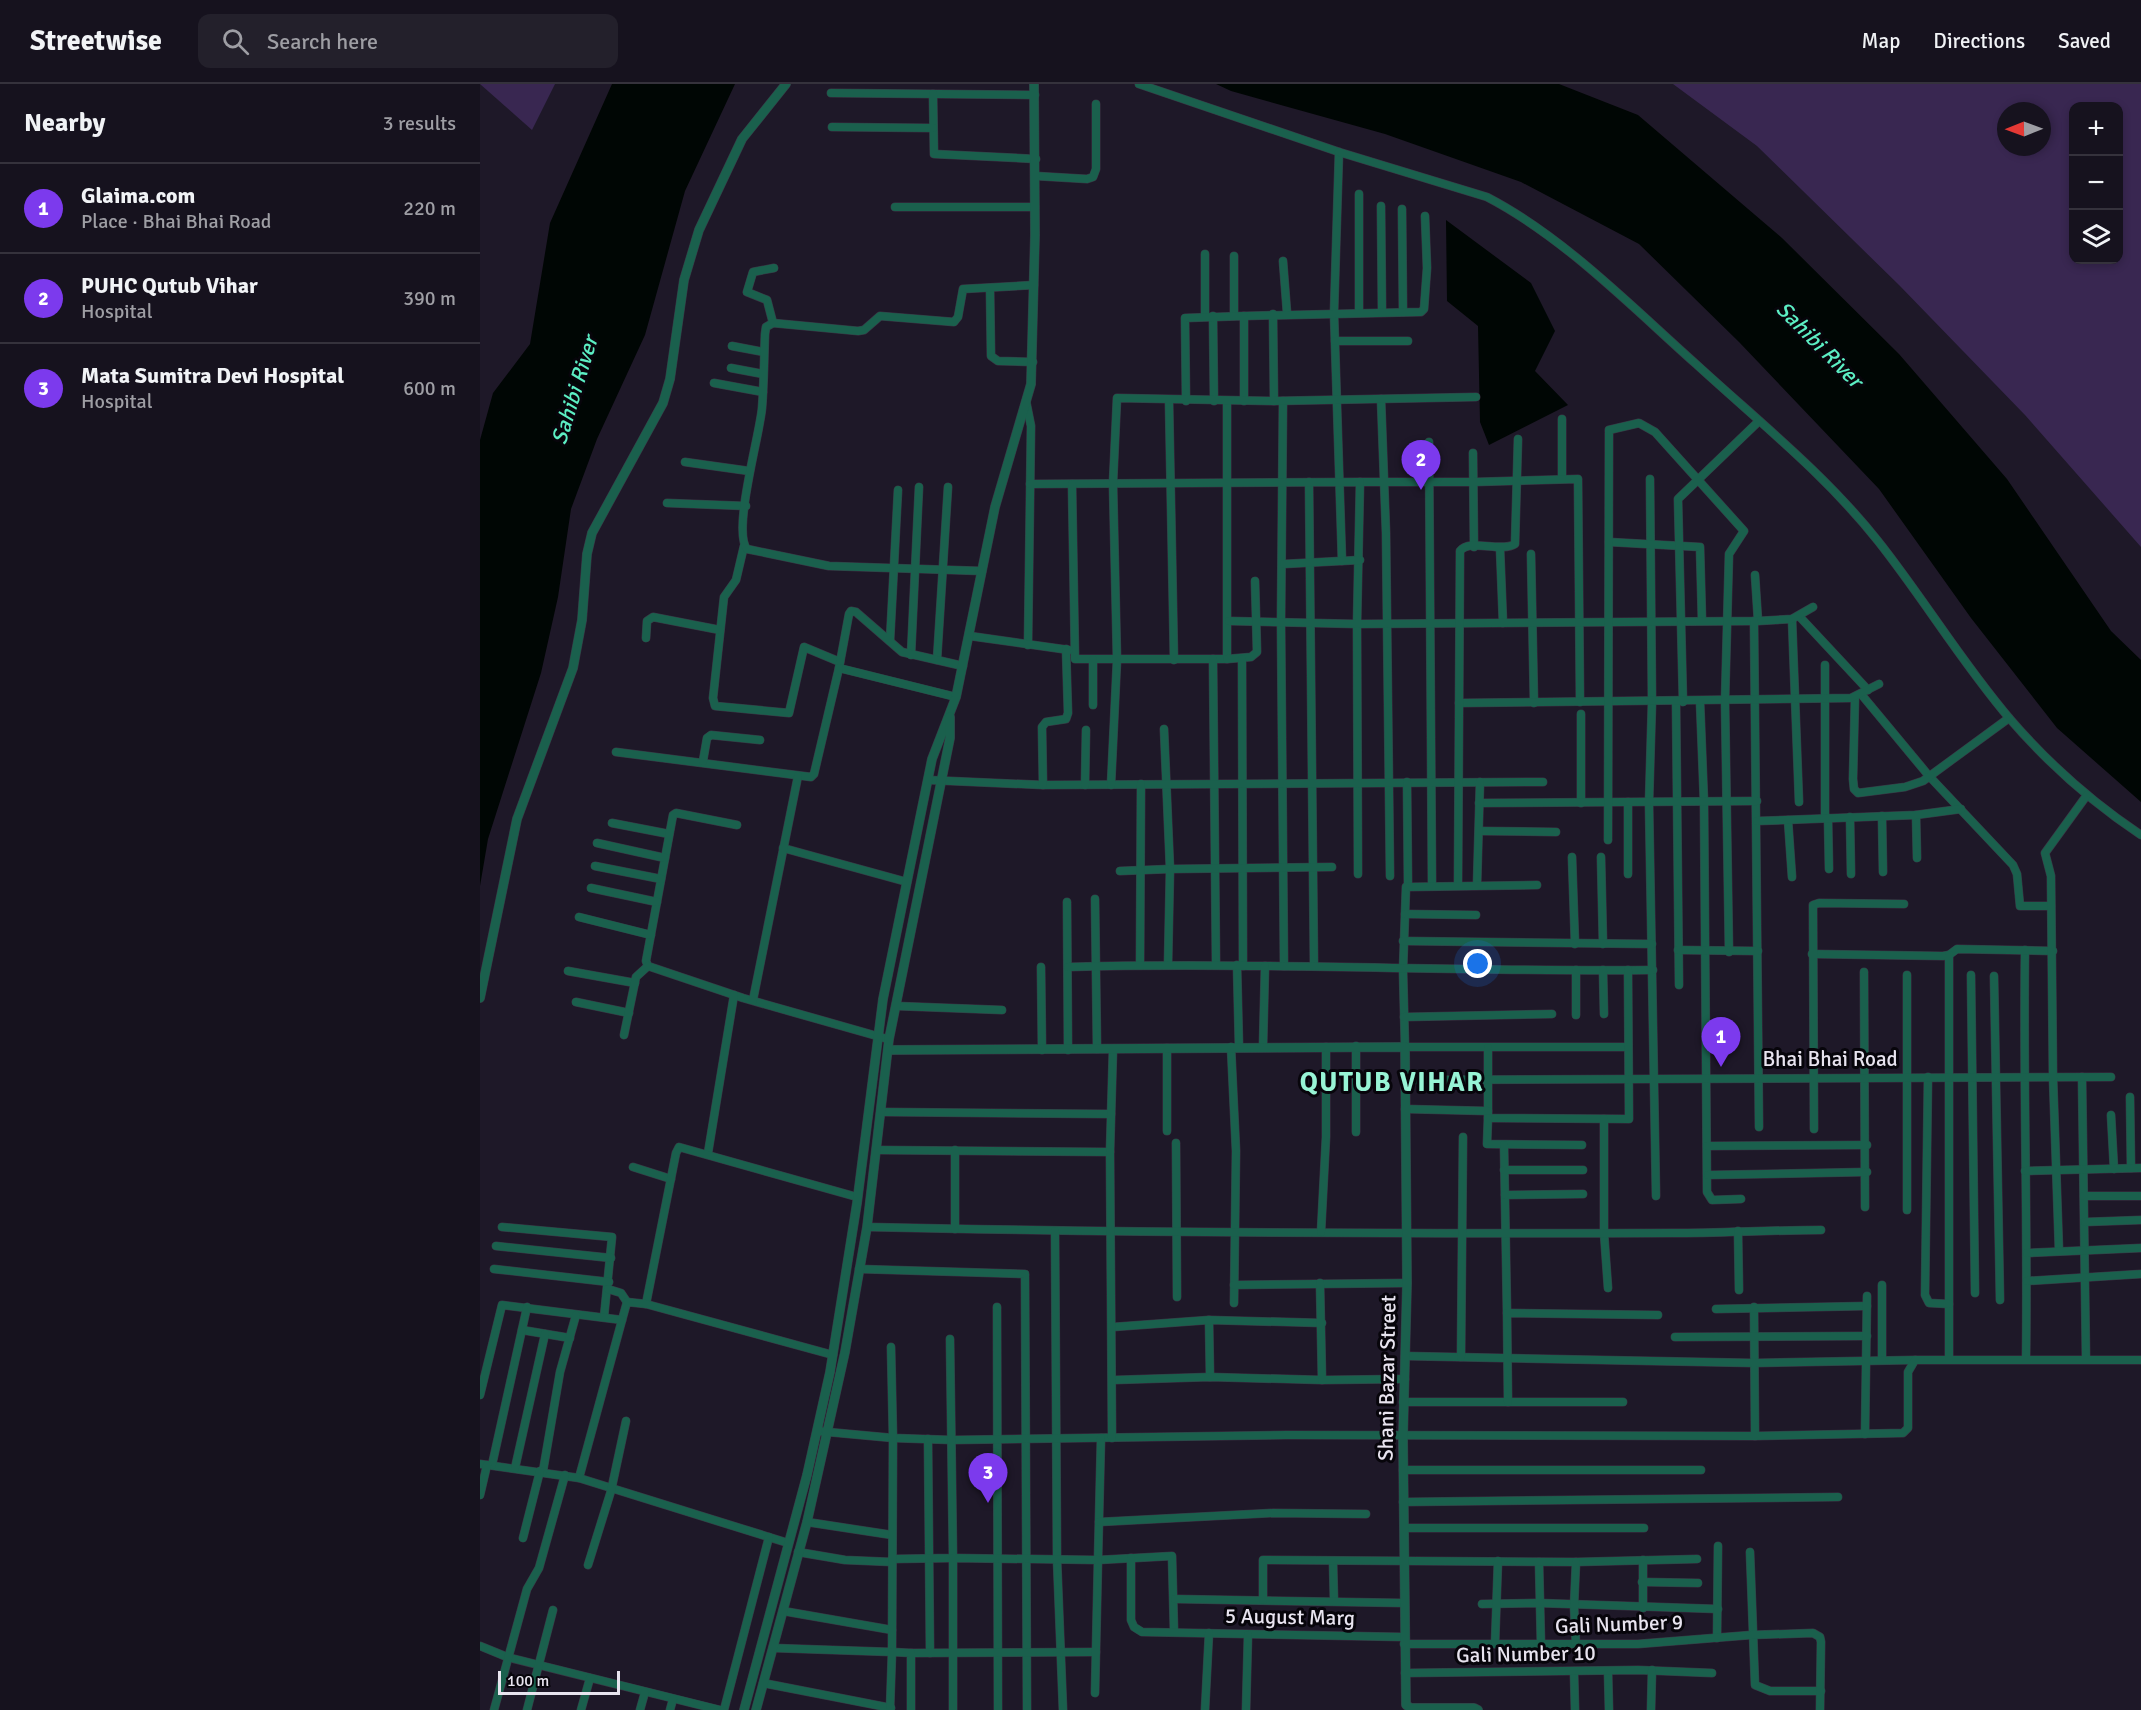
<!DOCTYPE html>
<meta charset="utf-8">
<style>
body{margin:0;font-family:Signika,sans-serif;background:#23202b;color:#f1f3f6}
.controls{position:absolute;right:18px;top:18px;display:grid;overflow:hidden;border-radius:12px;box-shadow:0 3px 9px #0003}
.controls button{width:54px;height:54px;display:grid;place-items:center;padding:0;border:0;border-bottom:2px solid #35323c;background:#16121e;color:#f1f3f6;font:30px sans-serif}
.compass{position:absolute;left:1517px;top:18px;width:54px;height:54px;border-radius:50%;background:#16121e;box-shadow:0 3px 9px #0003;rotate:269deg}
.scale{position:absolute;left:18px;bottom:15px;width:122px;box-sizing:border-box;padding-left:6px;border:3px solid #e8e4ef;border-top:0;font-size:16px;line-height:21px;white-space:nowrap;color:#e8e4ef;-webkit-text-stroke:4px #07050b;paint-order:stroke}
.you{position:absolute;left:998px;top:880px;width:21px;height:21px;margin:-15px;border:4px solid #fff;border-radius:50%;background:#1a73e8;box-shadow:0 0 0 9px #1a73e833}
.badge{display:grid;place-items:center;width:39px;height:39px;border-radius:50%;background:#7c3aed;color:#fff;font-size:20px;font-weight:700}
.pin{position:absolute;translate:-50% -50px;filter:drop-shadow(0 2px 3px #0008)}
.pin::after{content:'';position:absolute;top:32px;width:21px;height:18px;background:inherit;clip-path:polygon(0 0,100% 0,50% 100%)}
.list{margin:0;padding:0;list-style:none}
h2{display:flex;justify-content:space-between;align-items:center;height:78px;margin:0;padding:0 24px;font-size:26px}
h2 small{font-size:20px;font-weight:400;color:#9e9ea4}
.list li{display:grid;grid-template-columns:39px 1fr auto;gap:18px;align-items:center;box-sizing:border-box;height:90px;padding:0 24px;border-top:2px solid #35323c}
.list b{display:block;font-size:22px;white-space:nowrap}
.list p{margin:0;font-size:20px;white-space:nowrap;color:#9e9ea4}
.list em{font-size:20px;font-style:normal;color:#9e9ea4}
.icon{flex:none;width:33px;height:33px;fill:none;stroke:currentColor;stroke-width:2;stroke-linecap:round;stroke-linejoin:round}
.map{position:relative;flex:none;width:1661px;height:1626px;overflow:hidden}
header{display:flex;align-items:center;gap:36px;box-sizing:border-box;height:84px;padding:0 30px;background:#16121e;border-bottom:2px solid #35323c}
header strong{font-size:28px}
nav{display:flex;gap:33px;margin-inline-start:auto;font-size:21px}
.search{width:420px;height:54px;background:#23202b;display:flex;align-items:center;gap:15px;box-sizing:border-box;padding:0 21px;border-radius:12px;color:#9e9ea4;font-size:22px}
main{display:flex}
aside{flex:1;background:#16121e}
.map>svg:first-child{display:block}
.green{fill:#392751;fill-rule:evenodd}
.water{fill:#000604}
.lines{fill:none;stroke-linecap:round;stroke-linejoin:round}
.minor-casing{stroke:#3a3544;stroke-width:9}
.tertiary-casing{stroke:#3a3544;stroke-width:10}
.minor{stroke:#1a604d;stroke-width:8}
.tertiary{stroke:#1a604d;stroke-width:9}
.labels{text-anchor:middle;stroke-width:6;stroke-linejoin:round;paint-order:stroke}
.street-label{font-size:21px;fill:#e8e4ef;stroke:#07050b}
.water-label{font-size:22px;font-style:italic;fill:#5ceec3;stroke:#07050b}
.district-label{font-size:27px;font-weight:bold;letter-spacing:1.5px;fill:#97f4d5;stroke:#07050b}
</style>
<header>
<strong>Streetwise</strong>
<div class="search"><svg class="icon" aria-label="search" viewBox="0 0 24 24"><circle cx="10" cy="10" r="6"/><path d="M15 15l6 6"/></svg>Search here</div>
<nav><a>Map</a><a>Directions</a><a>Saved</a></nav>
</header>
<main>
<aside>
<h2>Nearby<small>3 results</small></h2>
<ul class="list">
<li><span class="badge">1</span><div><b>Glaima.com</b><p>Place · Bhai Bhai Road</p></div><em>220 m</em></li>
<li><span class="badge">2</span><div><b>PUHC Qutub Vihar</b><p>Hospital</p></div><em>390 m</em></li>
<li><span class="badge">3</span><div><b>Mata Sumitra Devi Hospital</b><p>Hospital</p></div><em>600 m</em></li>
</ul>
</aside>
<div class="map">
<svg width="1661" height="1626" viewBox="0 0 1661 1626">
<rect width="100%" height="100%" fill="#1e1828"/>
<g class="green">
<polygon points="0,0 75,0 52,46"/>
<path d="M1193,0H1661V463L1545,331L1419,201L1277,62ZM1594,22H1638V176H1594ZM1526,27H1562V63H1526Z"/>
</g>
<g class="water">
<polygon points="132,0 255,0 205,107 165,251 117,355 91,425 78,513 61,589 8,755 0,802 0,356 13,309 50,260 70,139"/>
<polygon points="736,0 1079,0 1158,31 1302,154 1419,270 1527,395 1631,547 1661,576 1661,718 1577,644 1491,534 1399,405 1259,258 1159,160 1041,98 905,50 751,7"/>
<polygon points="966,136 1051,199 1075,247 1055,287 1088,321 1009,361 1000,338 998,242 967,217"/>
</g>
<g class="lines">
<g class="minor-casing">
<g id="minor">
<polyline points="659,0 859,68 854,229 862,477"/>
<polyline points="351,9 555,11"/>
<polyline points="453,10 454,70 556,75"/>
<polyline points="352,43 453,44"/>
<path d="M859,68L1007,113C1084,153 1152,223 1216,280C1278,337 1345,390 1398,457C1444,515 1482,579 1530,635C1568,679 1613,719 1661,751"/>
<polyline points="556,92 607,95 613,93 616,85 616,20"/>
<polyline points="901,122 902,228"/>
<polyline points="415,123 555,123"/>
<polyline points="922,125 923,228"/>
<polyline points="803,177 807,229"/>
<polyline points="510,204 511,272 518,277 553,278"/>
<polyline points="879,228 879,110"/>
<polyline points="793,230 794,317"/>
<polyline points="725,232 725,170"/>
<polyline points="733,232 734,317"/>
<polyline points="754,232 754,172"/>
<polyline points="764,232 941,228 944,225 947,184 945,132"/>
<polyline points="293,239 287,216 267,208 273,188 294,184"/>
<polyline points="855,257 928,257"/>
<polyline points="252,262 284,268"/>
<polyline points="251,284 283,290"/>
<polyline points="234,299 283,308"/>
<polyline points="901,315 906,449 910,792"/>
<polyline points="546,317 551,342 548,561"/>
<polyline points="689,317 694,576"/>
<polyline points="706,317 705,234 764,232 764,317"/>
<polyline points="803,317 801,538 804,882"/>
<polyline points="949,358 952,801"/>
<polyline points="993,369 994,463"/>
<polyline points="205,378 269,387"/>
<polyline points="1082,393 1082,335"/>
<polyline points="1170,395 1172,618 1169,719 1176,1112"/>
<polyline points="829,398 834,882"/>
<polyline points="880,398 994,398 1098,395 1100,618"/>
<polyline points="550,400 880,398 877,540 878,790"/>
<polyline points="592,400 595,575 747,575 747,317"/>
<polyline points="187,419 266,422"/>
<polyline points="1129,458 1220,463 1222,537"/>
<polyline points="264,462 256,496 244,513 233,614 235,622 309,629 324,563 360,578"/>
<polyline points="1020,464 1023,539"/>
<polyline points="1051,470 1054,619"/>
<polyline points="804,480 880,476"/>
<path d="M502,487L349,482L267,465C252,447 280,350 282,324C284,300 284,275 285,250L286,243L293,239L378,247L384,246L400,232L474,238L478,233L483,205L554,201"/>
<polyline points="1275,491 1278,537"/>
<polyline points="1319,532 1388,606"/>
<polyline points="1312,535 1319,718"/>
<polyline points="749,537 877,540 1278,537 1312,535 1333,523"/>
<polyline points="1274,537 1279,1043"/>
<polyline points="490,552 589,566"/>
<polyline points="166,554 167,537 173,533 240,546"/>
<polyline points="410,557 418,406"/>
<polyline points="431,571 439,403"/>
<polyline points="733,575 736,880"/>
<polyline points="747,575 771,573 777,568 775,497"/>
<polyline points="762,575 763,882"/>
<polyline points="457,576 468,403"/>
<polyline points="613,576 613,621"/>
<polyline points="1345,581 1345,734"/>
<polyline points="1381,610 1449,692 1533,781 1537,790 1540,822 1571,822"/>
<polyline points="476,613 359,584 369,530 371,527 376,528 422,568 483,582"/>
<polyline points="1375,613 1373,695 1374,705 1378,709 1425,703 1443,697 1529,634"/>
<polyline points="1196,617 1199,901"/>
<polyline points="1220,617 1224,718 1227,1108 1232,1116 1261,1115"/>
<polyline points="1203,618 1198,415 1279,337"/>
<polyline points="979,619 1371,614 1399,600"/>
<polyline points="1101,630 1101,719"/>
<polyline points="684,645 690,785 852,783"/>
<polyline points="136,668 331,693 334,690 359,584"/>
<polyline points="223,677 227,654 231,651 280,656"/>
<polyline points="448,696 563,701 1063,698"/>
<polyline points="927,698 928,801"/>
<polyline points="563,701 562,643 566,638 586,635 588,629 586,565"/>
<polyline points="605,701 606,646"/>
<polyline points="631,701 637,576 633,399 637,314 794,317 996,313"/>
<polyline points="1148,718 1148,790"/>
<polyline points="999,719 1277,717"/>
<polyline points="1436,731 1437,774"/>
<polyline points="1402,732 1403,788"/>
<polyline points="1370,733 1371,790"/>
<polyline points="1348,734 1349,785"/>
<polyline points="1308,736 1312,793"/>
<polyline points="1277,737 1436,731 1481,725"/>
<polyline points="132,739 189,750"/>
<polyline points="257,741 196,729 193,731 166,877 168,882 263,914 404,954"/>
<polyline points="999,747 1076,748"/>
<polyline points="1128,756 1129,346 1159,339 1175,348 1264,447 1249,470 1245,617 1249,868"/>
<polyline points="117,759 185,774"/>
<polyline points="303,764 427,798"/>
<polyline points="1092,773 1095,860"/>
<polyline points="1121,773 1123,860"/>
<polyline points="115,782 181,795"/>
<polyline points="640,787 690,785 688,881"/>
<path d="M978,801L980,467C990,454 1021,469 1035,460L1038,355"/>
<polyline points="997,801 1000,698"/>
<polyline points="1057,801 926,803 923,886 925,963 1148,963"/>
<polyline points="111,804 177,818"/>
<polyline points="615,815 617,965"/>
<polyline points="587,818 588,966"/>
<polyline points="925,830 996,831"/>
<polyline points="99,833 171,851"/>
<polyline points="923,857 1172,860"/>
<polyline points="1198,866 1278,867"/>
<path d="M1545,866C1543,1002 1548,1138 1546,1274"/>
<polyline points="1332,870 1463,872 1469,871 1477,865 1573,867"/>
<polyline points="1469,871 1469,1275"/>
<polyline points="660,881 661,700"/>
<polyline points="757,881 759,963"/>
<polyline points="561,883 562,966"/>
<path d="M588,883C783,878 978,888 1173,886"/>
<polyline points="1123,886 1124,930"/>
<polyline points="88,887 155,899"/>
<polyline points="1384,888 1385,1123"/>
<polyline points="1427,891 1427,1126"/>
<polyline points="1491,891 1495,1209"/>
<polyline points="1514,892 1520,1216"/>
<polyline points="273,916 318,692"/>
<polyline points="96,918 149,929"/>
<polyline points="416,922 522,926"/>
<polyline points="1096,931 1096,886"/>
<polyline points="924,933 1072,930"/>
<polyline points="144,951 156,893 168,882"/>
<polyline points="751,963 756,1067 754,1219"/>
<polyline points="783,963 785,882"/>
<polyline points="687,964 687,1047"/>
<polyline points="1008,964 1008,1034 1149,1035 1148,886"/>
<polyline points="1448,993 1445,1211 1449,1219 1469,1220"/>
<polyline points="1602,993 1606,1275"/>
<polyline points="925,996 1631,993"/>
<polyline points="1650,1013 1651,1084"/>
<polyline points="925,1025 1008,1027"/>
<polyline points="402,1028 631,1030"/>
<polyline points="1631,1031 1634,1085"/>
<polyline points="1008,1034 1007,1060 1102,1061"/>
<polyline points="1124,1035 1124,1149 1128,1204"/>
<polyline points="1334,1045 1333,821 1339,819 1424,820"/>
<polyline points="876,1048 876,962"/>
<polyline points="696,1059 697,1213"/>
<polyline points="1024,1061 1027,1229"/>
<polyline points="1227,1062 1387,1061"/>
<polyline points="396,1066 630,1068"/>
<polyline points="228,1069 254,911"/>
<polyline points="153,1083 191,1095"/>
<polyline points="1024,1086 1103,1086"/>
<polyline points="1545,1087 1661,1084"/>
<polyline points="1228,1091 1387,1088"/>
<polyline points="1025,1111 1103,1110"/>
<polyline points="1604,1112 1661,1112"/>
<polyline points="1605,1138 1661,1136"/>
<polyline points="22,1143 132,1153 124,1233"/>
<path d="M387,1143C656,1149 924,1150 1193,1149C1242,1149 1292,1146 1341,1146"/>
<polyline points="475,1145 475,1066"/>
<polyline points="575,1147 577,1475 583,1626"/>
<polyline points="1258,1147 1259,1206"/>
<polyline points="841,1148 846,1053 846,963"/>
<polyline points="16,1162 131,1174"/>
<polyline points="1579,1167 1573,993 1571,792 1565,769 1607,711"/>
<polyline points="1547,1169 1661,1164"/>
<polyline points="14,1185 129,1198"/>
<polyline points="379,1185 545,1190 547,1626"/>
<polyline points="1547,1197 1661,1190"/>
<polyline points="754,1201 927,1199"/>
<polyline points="1402,1201 1402,1276"/>
<polyline points="128,1205 141,1209 147,1218"/>
<polyline points="166,1220 196,1069 199,1063 377,1113"/>
<polyline points="517,1223 518,1626"/>
<polyline points="1274,1223 1275,1352"/>
<polyline points="1236,1225 1387,1222"/>
<polyline points="142,1236 147,1218 166,1220 353,1271"/>
<polyline points="729,1236 730,1293"/>
<polyline points="633,1243 729,1236 842,1239"/>
<polyline points="42,1246 90,1254"/>
<polyline points="1195,1253 1387,1252"/>
<polyline points="925,1272 1274,1279 1435,1276"/>
<polyline points="981,1273 983,1053"/>
<polyline points="634,1296 730,1293 842,1296 840,1199"/>
<polyline points="842,1296 925,1295"/>
<polyline points="0,1311 22,1221 142,1236 99,1394"/>
<polyline points="923,1318 1143,1318"/>
<polyline points="1028,1318 1027,1229 1178,1231"/>
<polyline points="337,1347 413,1354 472,1356 806,1351 1275,1352 1423,1349 1428,1344 1428,1288 1435,1276 1661,1276"/>
<polyline points="1385,1350 1387,1212"/>
<polyline points="621,1354 618,1476 692,1472 694,1547"/>
<polyline points="632,1354 630,1068 633,965"/>
<polyline points="448,1355 450,1569"/>
<polyline points="0,1380 99,1394 308,1459"/>
<polyline points="12,1381 47,1223"/>
<polyline points="35,1384 65,1250"/>
<polyline points="923,1386 1221,1386"/>
<polyline points="63,1387 80,1288 96,1231"/>
<polyline points="0,1411 7,1381"/>
<polyline points="923,1418 1358,1413"/>
<polyline points="327,1438 412,1451"/>
<polyline points="619,1438 793,1429 886,1430"/>
<polyline points="924,1444 1164,1444"/>
<polyline points="43,1454 60,1387"/>
<polyline points="318,1468 365,1476 412,1478"/>
<polyline points="1270,1468 1275,1601 1290,1607 1341,1607"/>
<polyline points="651,1474 651,1536 654,1543 662,1548 924,1553"/>
<polyline points="412,1475 473,1474 470,1255"/>
<polyline points="853,1477 854,1517"/>
<polyline points="1059,1478 1061,1561"/>
<polyline points="108,1481 131,1407 146,1337"/>
<polyline points="1162,1498 1218,1499"/>
<polyline points="695,1515 924,1519"/>
<polyline points="783,1516 783,1476 1096,1478 1217,1475"/>
<polyline points="1002,1520 1058,1519 1238,1525"/>
<polyline points="1163,1524 1163,1476"/>
<polyline points="303,1527 412,1546"/>
<polyline points="1237,1554 1238,1462"/>
<polyline points="924,1560 1158,1560 1271,1551 1333,1549 1340,1553 1341,1558 1340,1626"/>
<polyline points="1015,1560 1018,1477"/>
<polyline points="1096,1561 1094,1522 1096,1478"/>
<polyline points="0,1562 27,1573 240,1626"/>
<polyline points="293,1564 412,1568 413,1354 411,1263"/>
<polyline points="431,1569 616,1568"/>
<polyline points="1128,1587 1129,1626"/>
<polyline points="1094,1588 1095,1626"/>
<polyline points="925,1589 1158,1586 1232,1589"/>
<polyline points="283,1599 411,1624"/>
<polyline points="14,1626 47,1505 59,1484 85,1391"/>
<polyline points="47,1626 73,1526"/>
<polyline points="101,1626 110,1594"/>
<polyline points="160,1626 165,1608"/>
<polyline points="190,1626 193,1615"/>
<polyline points="244,1626 289,1453"/>
<polyline points="410,1626 412,1568 431,1569 431,1626"/>
<polyline points="473,1626 473,1474 618,1476 615,1609"/>
<polyline points="725,1626 729,1549"/>
<polyline points="766,1626 768,1551"/>
<polyline points="1171,1626 1172,1586"/>
</g>
</g>
<g class="tertiary-casing">
<g id="tertiary">
<polyline points="0,914 37,735 93,584 102,536 107,470 112,449 183,319 190,295 204,196 219,146 262,55 306,0"/>
<polyline points="408,966 925,963 927,1199 923,1353 926,1621 931,1624 994,1624 998,1626"/>
<polyline points="264,1626 327,1391 350,1288 377,1119 403,915 452,675 476,613 515,423 551,300 555,151 554,0"/>
<polyline points="276,1626 327,1438 365,1268 387,1143 409,955 470,654 470,633"/>
</g>
</g>
<use href="#minor" class="minor"/>
<use href="#tertiary" class="tertiary"/>
</g>
<g class="labels">
<g class="street-label">
<text x="1350" y="982">Bhai Bhai Road</text>
<text transform="translate(907 1294) rotate(-89)" y="7">Shani Bazar Street</text>
<text transform="translate(810 1533) rotate(1)" y="7">5 August Marg</text>
<text transform="translate(1139 1540) rotate(-2)" y="7">Gali Number 9</text>
<text transform="translate(1046 1570) rotate(-1)" y="7">Gali Number 10</text>
</g>
<g class="water-label">
<text transform="translate(1340 260) rotate(45)" y="8">Sahibi River</text>
<text transform="translate(94 306) rotate(-73)" y="8">Sahibi River</text>
</g>
<g class="district-label">
<text x="912" y="1007">QUTUB VIHAR</text>
</g>
</g>
</svg>
<div class="controls">
<button>+</button>
<button>−</button>
<button><svg class="icon" aria-label="layers" viewBox="0 0 24 24"><path d="M12 4l9 5-9 5-9-5zM3 14l9 5 9-5"/></svg></button>
</div>
<svg class="compass" viewBox="-18 -18 36 36"><path d="M0-13l5 13h-10z" fill="#e53935"/><path d="M0 13l5-13h-10z" fill="#9e9ea4"/></svg>
<div class="scale">100 m</div>
<div class="you"></div>
<div class="pin badge" style="left:1241px;top:983px">1</div>
<div class="pin badge" style="left:941px;top:406px">2</div>
<div class="pin badge" style="left:508px;top:1419px">3</div>
</div>
</main>
